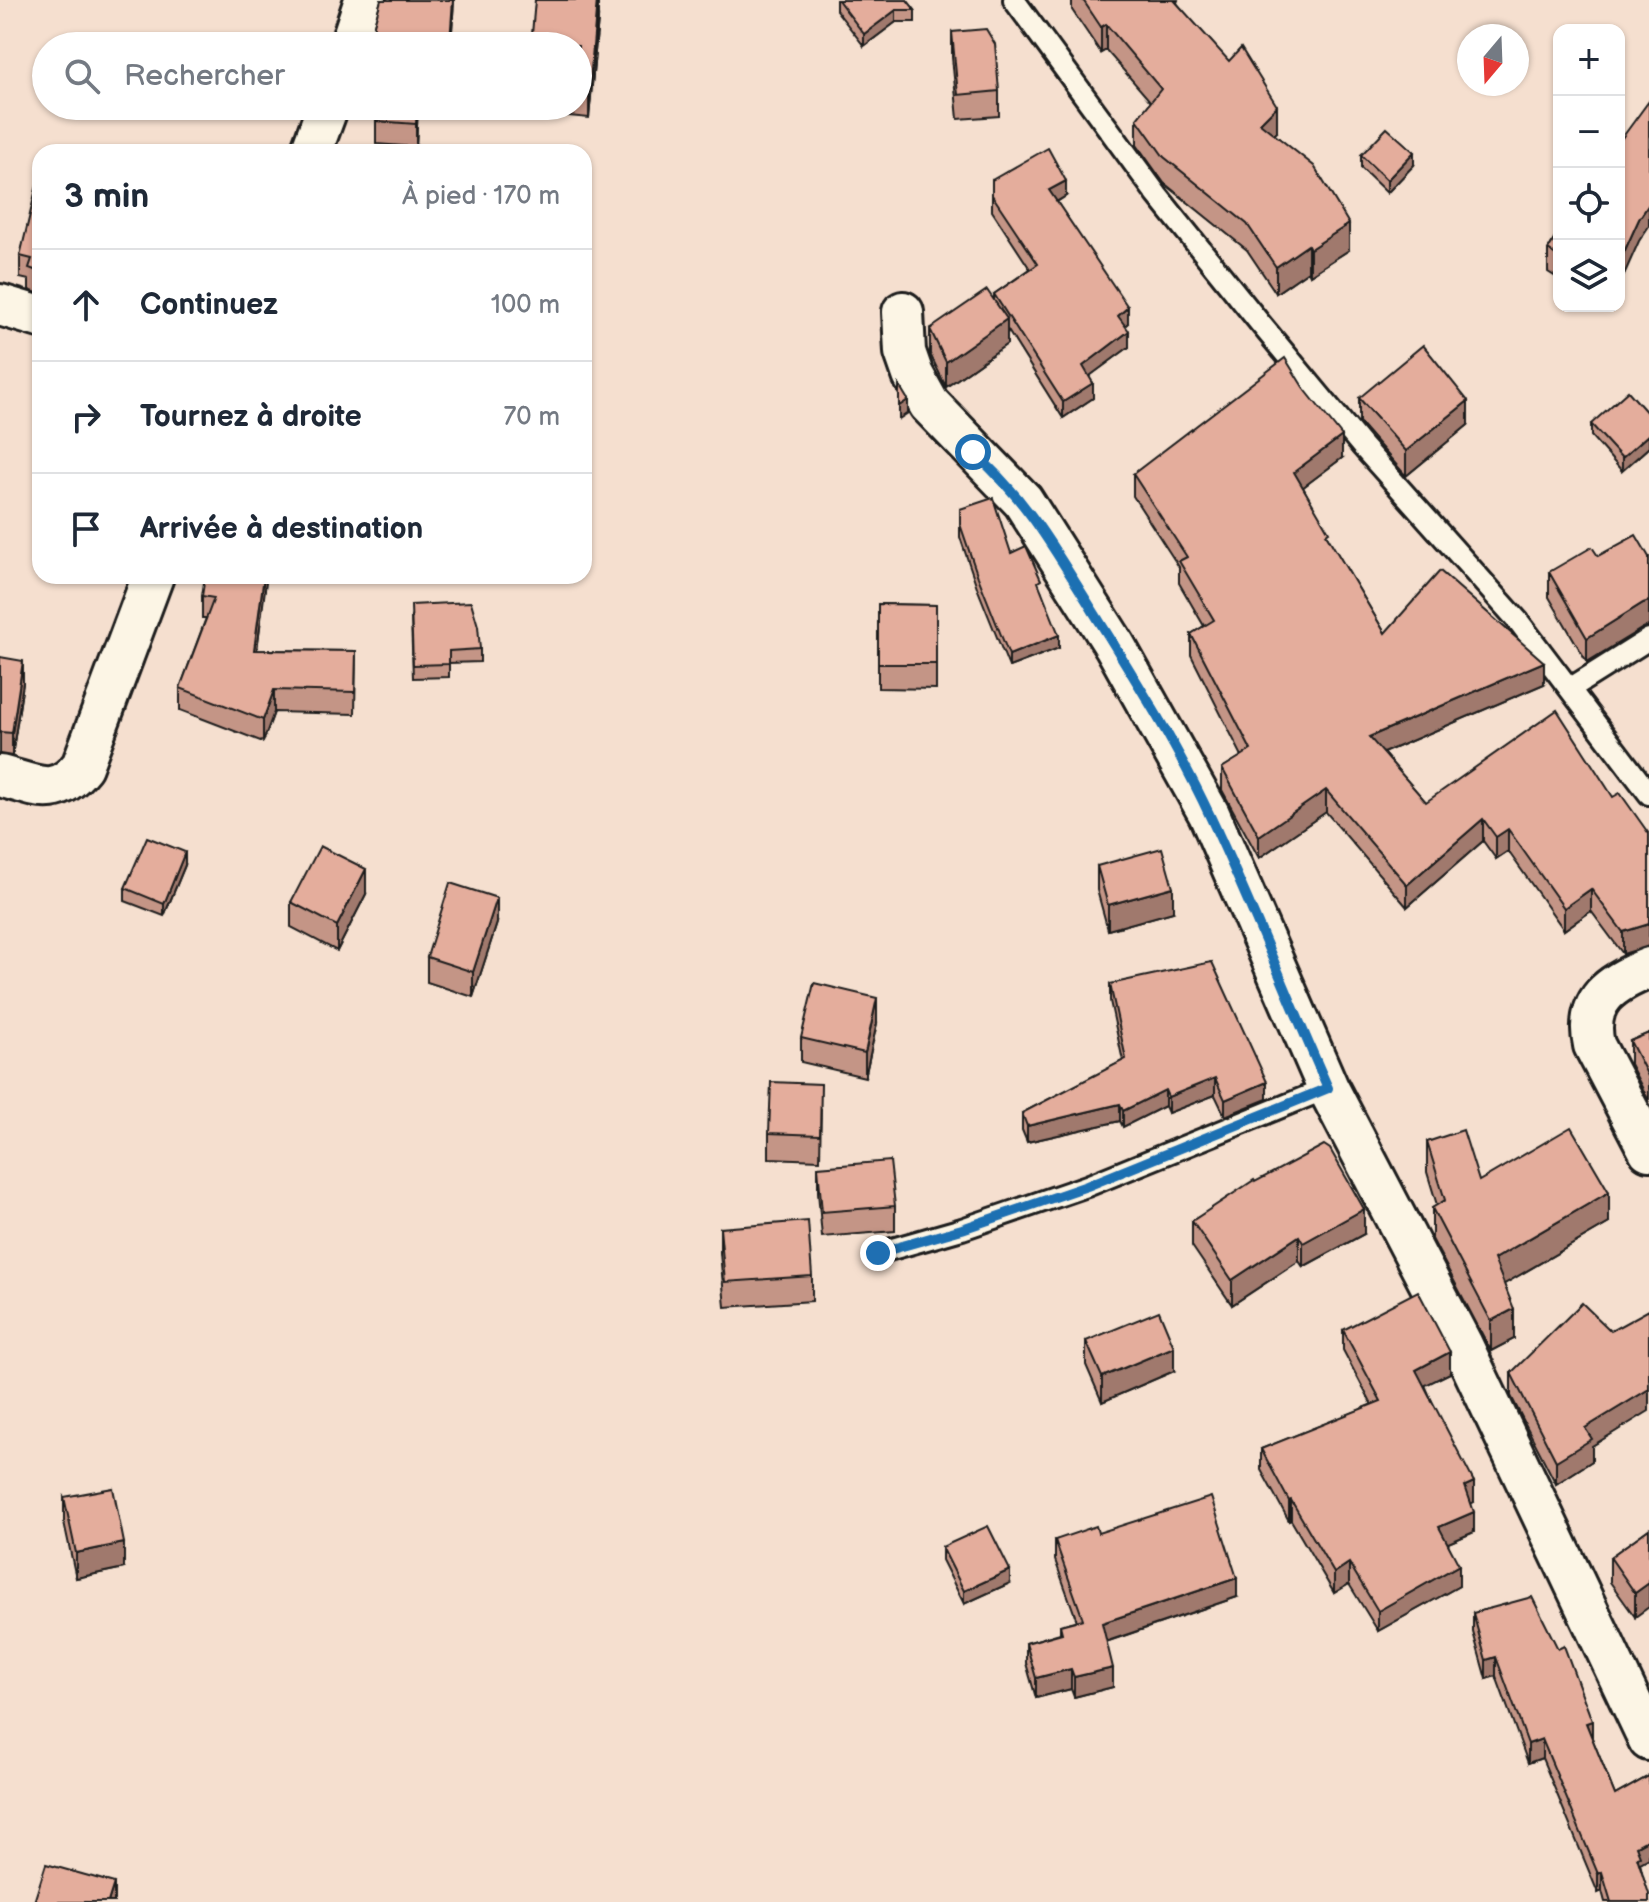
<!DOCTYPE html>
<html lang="fr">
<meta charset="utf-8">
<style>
body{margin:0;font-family:"Balsamiq Sans",sans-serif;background:#f2f2f3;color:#1f2937}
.controls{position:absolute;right:24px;top:24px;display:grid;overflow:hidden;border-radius:16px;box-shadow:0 2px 6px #0004}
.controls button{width:72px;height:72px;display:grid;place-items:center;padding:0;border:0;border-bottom:2px solid #e0e1e3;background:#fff;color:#1f2937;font:40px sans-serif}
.compass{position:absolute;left:1457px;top:24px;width:72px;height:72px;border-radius:50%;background:#fff;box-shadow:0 2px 6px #0004;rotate:199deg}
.stop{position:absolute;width:24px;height:24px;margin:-18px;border:6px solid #1f6fb2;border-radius:50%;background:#fff}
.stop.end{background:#1f6fb2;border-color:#fff;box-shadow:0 2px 8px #0008}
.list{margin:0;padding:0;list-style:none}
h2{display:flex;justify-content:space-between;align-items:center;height:104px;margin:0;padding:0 32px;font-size:34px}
h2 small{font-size:26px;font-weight:400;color:#747a83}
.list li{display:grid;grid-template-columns:52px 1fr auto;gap:24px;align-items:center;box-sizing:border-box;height:112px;padding:0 32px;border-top:2px solid #e0e1e3}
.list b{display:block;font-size:30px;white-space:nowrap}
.list em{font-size:26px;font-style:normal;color:#747a83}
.icon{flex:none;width:44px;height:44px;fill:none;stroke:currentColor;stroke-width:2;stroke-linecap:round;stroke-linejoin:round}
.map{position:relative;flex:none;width:1649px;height:1902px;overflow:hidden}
.search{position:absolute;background:#fff;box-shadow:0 2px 6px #0004;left:32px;top:32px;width:560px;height:88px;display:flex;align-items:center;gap:20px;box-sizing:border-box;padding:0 28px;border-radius:44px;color:#747a83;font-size:30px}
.panel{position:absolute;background:#fff;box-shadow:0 2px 6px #0004;left:32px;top:144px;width:560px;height:440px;border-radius:24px}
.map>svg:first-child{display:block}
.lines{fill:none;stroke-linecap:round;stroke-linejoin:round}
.service-casing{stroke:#1c1c1c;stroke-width:26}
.minor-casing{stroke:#1c1c1c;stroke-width:46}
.service{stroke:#fcf5e5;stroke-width:20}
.minor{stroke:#fcf5e5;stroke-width:40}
.wall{fill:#c49586;stroke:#1c1c1c;stroke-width:2}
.shaded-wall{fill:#a0796d;stroke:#1c1c1c;stroke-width:2}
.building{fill:#e4ad9c;stroke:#1c1c1c;stroke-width:2}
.route{stroke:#1f6fb2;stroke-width:10}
</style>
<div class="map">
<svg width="1649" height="1902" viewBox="0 0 1649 1902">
<rect width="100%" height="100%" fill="#f5dfcf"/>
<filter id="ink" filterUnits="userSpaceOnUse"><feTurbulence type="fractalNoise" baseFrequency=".0125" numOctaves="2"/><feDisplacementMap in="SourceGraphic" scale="16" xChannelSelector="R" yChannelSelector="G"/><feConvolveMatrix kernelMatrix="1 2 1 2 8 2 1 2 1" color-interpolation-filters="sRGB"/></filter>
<g filter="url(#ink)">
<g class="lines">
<g class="service-casing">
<g id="service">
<polyline points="1014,0 1157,195 1259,322 1361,445 1519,622 1649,794"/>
<polyline points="1571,688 1649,639"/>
<polyline points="878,1253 962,1229 1087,1186 1328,1088"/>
</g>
</g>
<g class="minor-casing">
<g id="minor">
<polyline points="350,46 365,0"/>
<polyline points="311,152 328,106"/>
<polyline points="0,305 40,317"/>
<polyline points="903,312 905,352 913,375 929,404 1023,501 1115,646 1209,814 1328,1088 1462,1345 1649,1740"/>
<path d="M0,776C36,785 55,800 82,766L153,576"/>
<path d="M1649,968C1611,983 1584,1000 1594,1045L1649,1150"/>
</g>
</g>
<use href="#service" class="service"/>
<use href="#minor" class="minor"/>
</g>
<g class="wall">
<polygon points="381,0 454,0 451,46 373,46 374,25"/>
<polygon points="836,0 907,0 915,10 915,22 896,22 864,46 836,10"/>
<polygon points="1072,0 1178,0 1177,3 1277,132 1274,134 1349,250 1310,275 1308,271 1276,293 1247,250 1164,183 1137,145 1137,119 1151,102 1106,50 1101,53 1072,10"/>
<polygon points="598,19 589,118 527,112 527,106 578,106 578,46"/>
<polygon points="952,32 999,91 999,116 958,119 952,57"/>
<polygon points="418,106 416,147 376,144 376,121"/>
<polygon points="1361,155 1414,165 1387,193 1361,168"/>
<polygon points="992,180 1066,196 1057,202 1128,323 1125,325 1129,347 1089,376 1093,398 1063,418 1007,329 1007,344 946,387 930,354 930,329 994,301 994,294 1030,269 992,211"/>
<polygon points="40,185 40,294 29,290 29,280 20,278 20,256"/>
<polygon points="1559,218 1559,279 1548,272 1548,250 1558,233 1558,220"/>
<polygon points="1359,398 1468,425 1406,476 1359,422"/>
<polygon points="1649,415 1649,447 1622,471 1591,436 1591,424"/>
<polygon points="1342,458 1303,487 1329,540 1385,633 1544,684 1383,753 1426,802 1613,797 1649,834 1623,954 1591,911 1564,930 1508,851 1496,859 1483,841 1407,907 1326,812 1259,858 1222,790 1222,768 1242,756 1191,655 1191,634 1204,626 1179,583 1179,567 1133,496 1133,474"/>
<polygon points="960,509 1011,553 1041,590 1059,648 1009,667 978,590 960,537"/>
<polygon points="1598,556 1649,557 1649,626 1643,628 1587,662 1549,597 1549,572"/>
<polygon points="266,576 257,650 356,651 355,714 274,712 263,742 180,710 180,688 206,618 202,618 202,596"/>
<polygon points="878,604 936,605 936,689 878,688"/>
<polygon points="411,617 480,649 480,662 449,663 449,677 413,678"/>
<polygon points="0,657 23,683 12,756 0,754"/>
<polygon points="185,865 164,916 125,901 125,888"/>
<polygon points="1097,866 1173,912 1108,930 1097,890"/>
<polygon points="366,894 337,951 291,927 291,902"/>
<polygon points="497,923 473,997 427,982 427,957"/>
<polygon points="1110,984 1267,1099 1225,1116 1215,1095 1168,1113 1165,1106 1123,1127 1120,1121 1027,1142 1022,1130 1022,1113 1123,1061 1110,1001"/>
<polygon points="877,1023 865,1077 801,1062 801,1038"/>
<polygon points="1649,1033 1649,1101 1630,1064 1630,1041"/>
<polygon points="821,1109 820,1160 769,1158 769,1133"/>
<polygon points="1427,1142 1479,1181 1609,1223 1504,1284 1514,1339 1491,1351 1432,1239 1432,1208 1437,1205 1427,1172"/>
<polygon points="818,1167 895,1206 895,1231 822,1237 818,1192"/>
<polygon points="1255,1182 1364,1234 1303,1267 1299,1261 1232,1305 1192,1246 1192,1221"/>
<polygon points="720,1228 812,1276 812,1301 725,1307 720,1253"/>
<polygon points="1343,1330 1450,1373 1425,1385 1474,1502 1471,1503 1474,1532 1448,1543 1459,1586 1378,1631 1349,1584 1334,1593 1291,1520 1289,1521 1261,1470 1261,1449 1372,1405 1343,1350"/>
<polygon points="1086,1341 1174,1371 1102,1402 1086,1365"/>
<polygon points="1511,1373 1633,1420 1592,1446 1592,1461 1556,1484 1511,1396"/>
<polygon points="64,1497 124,1568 76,1578 64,1522"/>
<polygon points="1649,1529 1635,1617 1610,1582 1610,1557"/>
<polygon points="1098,1533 1237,1597 1106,1642 1113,1687 1074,1697 1071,1689 1036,1698 1026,1663 1026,1643 1060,1633 1060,1625 1077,1621 1055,1560 1055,1540"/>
<polygon points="942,1547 1010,1583 964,1604 942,1560"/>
<polygon points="1473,1613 1592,1738 1615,1795 1649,1776 1649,1858 1640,1863 1649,1902 1605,1902 1602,1891 1598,1893 1542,1758 1528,1763 1496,1676 1486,1679 1473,1632"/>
</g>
<g class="shaded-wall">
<polygon points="453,0 454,0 451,46 450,46"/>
<polygon points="598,0 598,19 589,118 589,93"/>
<polygon points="896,10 896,22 864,46 864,34"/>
<polygon points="1106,24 1106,50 1101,53 1101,27"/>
<polygon points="417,106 418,106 416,147 416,124"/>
<polygon points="1277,106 1277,132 1260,149 1260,123"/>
<polygon points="1414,152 1414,165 1387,193 1387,180"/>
<polygon points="1066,181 1066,196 1049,206 1049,190"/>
<polygon points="1649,204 1649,226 1639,241 1619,286 1619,263 1639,219"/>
<polygon points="1349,224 1349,250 1310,275 1310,249"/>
<polygon points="1308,245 1308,271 1276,293 1276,267"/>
<polygon points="1128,307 1128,323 1118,332 1118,316"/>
<polygon points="1007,319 1007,344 946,387 946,362"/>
<polygon points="1129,331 1129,347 1083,381 1083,366"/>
<polygon points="1093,383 1093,398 1063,418 1063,402"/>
<polygon points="908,400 908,413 899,419 899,406"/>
<polygon points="1468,401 1468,425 1406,476 1406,451"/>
<polygon points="1649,434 1649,447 1622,471 1622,458"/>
<polygon points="1342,436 1342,458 1294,494 1294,472"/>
<polygon points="264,576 266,576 266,582 254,672 254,650"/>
<polygon points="1649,601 1649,626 1643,628 1587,662 1587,638 1643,603"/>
<polygon points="1059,635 1059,648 1009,667 1009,655"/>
<polygon points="23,661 23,683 12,756 12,733"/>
<polygon points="1544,662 1544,684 1369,759 1369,737"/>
<polygon points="274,690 274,712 263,742 263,720"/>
<polygon points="1326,790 1326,812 1259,858 1259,836"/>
<polygon points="1483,819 1483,841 1407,907 1407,885"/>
<polygon points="1508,829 1508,851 1496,859 1496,837"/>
<polygon points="185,852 185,865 164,916 164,904"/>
<polygon points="366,869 366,894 337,951 337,926"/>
<polygon points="1173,887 1173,912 1108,930 1108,905"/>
<polygon points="1591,889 1591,911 1564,930 1564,908"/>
<polygon points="497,898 497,923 473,997 473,972"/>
<polygon points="1649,924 1649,946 1623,954 1623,932"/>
<polygon points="877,998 877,1023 865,1077 865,1053"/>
<polygon points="1215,1078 1215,1095 1168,1113 1168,1097"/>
<polygon points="1267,1082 1267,1099 1225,1116 1225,1100"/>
<polygon points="1165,1090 1165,1106 1123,1127 1123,1111"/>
<polygon points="1120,1104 1120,1121 1027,1142 1027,1126"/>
<polygon points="1609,1192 1609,1223 1494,1290 1494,1259"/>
<polygon points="1364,1209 1364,1234 1303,1267 1303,1243"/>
<polygon points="1299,1236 1299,1261 1232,1305 1232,1280"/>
<polygon points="1514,1309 1514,1339 1491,1351 1491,1321"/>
<polygon points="1174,1347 1174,1371 1102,1402 1102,1377"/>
<polygon points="1450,1352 1450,1373 1416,1390 1416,1370"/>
<polygon points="1649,1389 1649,1411 1592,1446 1592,1461 1556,1484 1556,1461 1585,1428"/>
<polygon points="1474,1482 1474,1502 1465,1507 1465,1486"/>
<polygon points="1291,1500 1291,1520 1289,1521 1289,1501"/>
<polygon points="1474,1512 1474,1532 1439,1547 1439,1527"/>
<polygon points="124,1543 124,1568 76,1578 76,1553"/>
<polygon points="1349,1563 1349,1584 1334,1593 1334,1573"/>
<polygon points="1459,1565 1459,1586 1378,1631 1378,1611"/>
<polygon points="1010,1570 1010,1583 964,1604 964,1591"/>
<polygon points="1237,1578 1237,1597 1102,1643 1102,1623"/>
<polygon points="1649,1583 1649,1607 1635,1617 1635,1593"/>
<polygon points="1496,1657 1496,1676 1486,1679 1486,1660"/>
<polygon points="1113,1668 1113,1687 1074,1697 1074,1677"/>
<polygon points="1071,1669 1071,1689 1036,1698 1036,1678"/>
<polygon points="1592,1721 1592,1740 1586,1723"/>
<polygon points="1542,1739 1542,1758 1528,1763 1528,1744"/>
<polygon points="1649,1839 1649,1858 1640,1863 1640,1875 1636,1846"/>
<polygon points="1602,1872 1602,1891 1598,1893 1598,1874"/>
<polygon points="114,1883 114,1902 108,1902"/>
</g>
<g class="building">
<polygon points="381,0 453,0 450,42 420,40 420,46 381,46 381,37 373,37 374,25"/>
<polygon points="535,0 597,0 589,93 578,92 578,46 531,46"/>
<polygon points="838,0 907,0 915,10 896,10 864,34"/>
<polygon points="1083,0 1174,0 1229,61 1241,48 1277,106 1260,123 1314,166 1349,224 1310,249 1308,245 1276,267 1247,224 1164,157 1137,119 1161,89 1106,24 1101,27"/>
<polygon points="986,29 995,44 999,91 958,95 952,32"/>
<polygon points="1649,101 1649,204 1639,219 1619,263 1619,142"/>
<polygon points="377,106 417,106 416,124 376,121"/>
<polygon points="1387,128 1414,152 1387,180 1361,155"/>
<polygon points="1048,148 1066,181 1049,190 1128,307 1118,316 1129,331 1083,366 1093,383 1063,402 994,294 1038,264 992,195 992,180"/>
<polygon points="37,185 40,185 40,272 29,268 32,259 20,256"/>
<polygon points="1559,231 1559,257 1548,250"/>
<polygon points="987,290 1007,319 946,362 930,329"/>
<polygon points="1423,345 1468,401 1406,451 1359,398"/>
<polygon points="1285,358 1303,387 1342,436 1294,472 1329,532 1326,534 1385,633 1440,571 1544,662 1369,737 1426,802 1557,710 1613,797 1620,793 1649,834 1649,924 1623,932 1591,889 1564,908 1508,829 1496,837 1483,819 1407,885 1326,790 1259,836 1222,768 1251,750 1191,634 1214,620 1179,561 1187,557 1133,474"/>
<polygon points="899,385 908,400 899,406"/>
<polygon points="1628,391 1649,415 1649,434 1622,458 1591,424"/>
<polygon points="993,498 1011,553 1026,546 1041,580 1038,582 1059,635 1009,655 978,577 960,524 960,509"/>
<polygon points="1636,535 1649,557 1649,601 1643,603 1587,638 1549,572 1592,547 1598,556"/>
<polygon points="205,576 264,576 254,650 356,651 355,692 274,690 263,720 180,688 214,598 202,596"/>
<polygon points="471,602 478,626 480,649 449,651 449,664 413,665 411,605"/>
<polygon points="878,604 936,605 936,664 878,664"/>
<polygon points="0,657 23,661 12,733 0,732"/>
<polygon points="147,837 185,852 164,904 125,888"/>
<polygon points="320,846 366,869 337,926 291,902"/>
<polygon points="1162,848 1173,887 1108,905 1097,866"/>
<polygon points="450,883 497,898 473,972 427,957"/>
<polygon points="1212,962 1267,1082 1225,1100 1215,1078 1168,1097 1165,1090 1123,1111 1120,1104 1027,1126 1022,1113 1126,1059 1110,984"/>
<polygon points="814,983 877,998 865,1053 801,1038"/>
<polygon points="1649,1033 1649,1078 1630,1041"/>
<polygon points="771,1082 821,1084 820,1135 769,1133"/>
<polygon points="1571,1127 1609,1192 1494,1259 1514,1309 1491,1321 1432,1208 1445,1200 1427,1142 1463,1130 1479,1181"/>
<polygon points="1324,1145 1330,1149 1364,1209 1303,1243 1299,1236 1232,1280 1192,1221 1254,1180 1255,1182"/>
<polygon points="890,1161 895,1206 822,1212 818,1167"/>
<polygon points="808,1221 812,1276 725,1282 720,1228"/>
<polygon points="1418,1291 1450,1352 1416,1370 1474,1482 1465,1486 1474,1512 1439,1527 1459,1565 1378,1611 1349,1563 1334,1573 1291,1500 1289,1501 1261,1449 1381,1401 1343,1330"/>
<polygon points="1582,1303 1611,1331 1649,1310 1649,1389 1585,1428 1592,1439 1556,1461 1511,1373"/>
<polygon points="1159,1311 1174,1347 1102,1377 1086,1341"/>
<polygon points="113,1488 124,1543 76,1553 64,1497"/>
<polygon points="1211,1497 1237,1578 1102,1623 1113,1668 1074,1677 1071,1669 1036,1678 1026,1643 1062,1633 1060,1625 1083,1619 1055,1540 1096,1526 1098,1533"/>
<polygon points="988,1526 1010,1570 964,1591 942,1547"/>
<polygon points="1649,1529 1649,1583 1635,1593 1610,1557"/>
<polygon points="1532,1597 1558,1649 1564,1646 1592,1721 1586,1723 1615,1795 1649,1776 1649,1839 1636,1846 1640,1856 1637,1857 1649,1894 1649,1902 1611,1902 1602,1872 1598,1874 1542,1739 1528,1744 1496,1657 1486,1660 1473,1613"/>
<polygon points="46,1864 114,1883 108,1902 34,1902"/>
</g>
</g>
<g class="lines" filter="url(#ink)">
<path class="route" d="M878,1253L962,1229L1087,1186L1328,1088C1288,998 1252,905 1210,816C1177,745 1134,677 1093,611C1055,551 1027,499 973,452"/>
</g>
</svg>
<div class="controls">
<button>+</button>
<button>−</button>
<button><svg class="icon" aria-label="locate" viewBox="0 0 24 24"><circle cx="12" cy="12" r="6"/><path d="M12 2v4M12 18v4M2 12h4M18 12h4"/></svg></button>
<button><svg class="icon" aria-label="layers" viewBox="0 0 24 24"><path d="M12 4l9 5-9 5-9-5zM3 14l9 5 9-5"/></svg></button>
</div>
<svg class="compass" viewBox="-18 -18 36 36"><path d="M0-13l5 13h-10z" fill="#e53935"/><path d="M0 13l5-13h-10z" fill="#747a83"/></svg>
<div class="stop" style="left:973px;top:452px"></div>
<div class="stop end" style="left:878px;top:1253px"></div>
<div class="search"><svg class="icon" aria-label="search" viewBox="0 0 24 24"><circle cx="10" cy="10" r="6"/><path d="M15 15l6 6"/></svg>Rechercher</div>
<section class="panel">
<h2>3 min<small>À pied · 170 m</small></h2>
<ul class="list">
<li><svg class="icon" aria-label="ahead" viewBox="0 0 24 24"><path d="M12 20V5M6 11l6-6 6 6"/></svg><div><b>Continuez</b></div><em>100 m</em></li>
<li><svg class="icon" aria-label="right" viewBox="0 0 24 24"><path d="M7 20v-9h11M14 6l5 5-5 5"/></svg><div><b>Tournez à droite</b></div><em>70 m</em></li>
<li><svg class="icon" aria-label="arrive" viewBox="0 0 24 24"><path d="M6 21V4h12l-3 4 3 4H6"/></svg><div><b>Arrivée à destination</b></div></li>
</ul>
</section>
</div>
